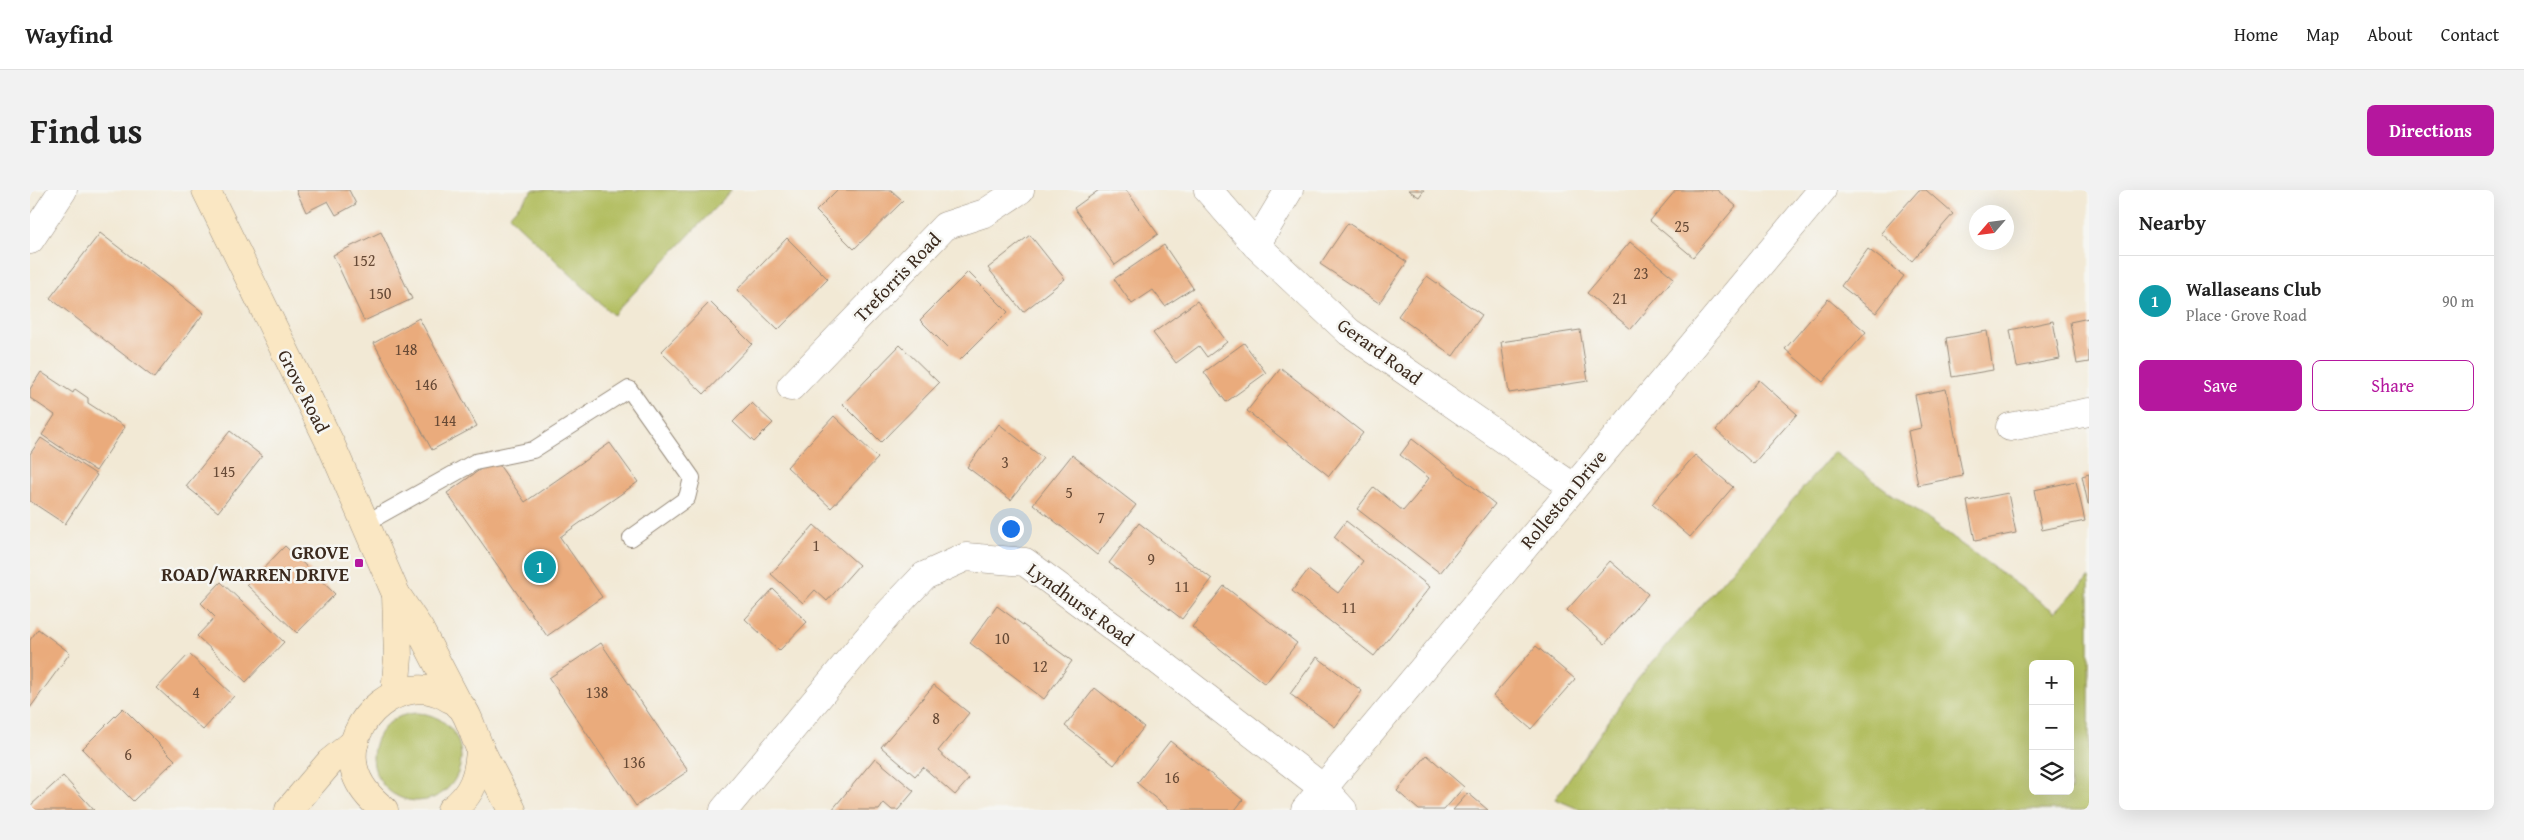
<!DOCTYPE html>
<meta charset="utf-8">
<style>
body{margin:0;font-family:"Gentium Book Plus",serif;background:#f2f2f2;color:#222}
.controls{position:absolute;right:15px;bottom:15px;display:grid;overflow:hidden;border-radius:8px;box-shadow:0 5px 20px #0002}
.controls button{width:45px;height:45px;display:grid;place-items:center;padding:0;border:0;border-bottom:1px solid #e0e0e0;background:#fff;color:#222;font:25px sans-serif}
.compass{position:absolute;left:1939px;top:15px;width:45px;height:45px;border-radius:50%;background:#fff;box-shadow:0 5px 20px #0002;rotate:242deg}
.you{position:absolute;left:980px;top:338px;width:18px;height:18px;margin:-12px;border:4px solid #fff;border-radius:50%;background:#1a73e8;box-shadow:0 0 0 8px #1a73e833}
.badge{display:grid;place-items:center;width:32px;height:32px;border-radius:50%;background:#b5179e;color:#fff;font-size:16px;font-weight:700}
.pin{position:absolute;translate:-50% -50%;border:2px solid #fff;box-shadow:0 1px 5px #0006}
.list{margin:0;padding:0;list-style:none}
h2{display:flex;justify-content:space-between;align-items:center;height:65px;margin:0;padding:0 20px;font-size:21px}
h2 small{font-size:16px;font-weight:400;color:#767676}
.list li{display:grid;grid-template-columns:32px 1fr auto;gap:15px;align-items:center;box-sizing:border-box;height:90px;padding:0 20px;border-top:1px solid #e0e0e0}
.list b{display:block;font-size:19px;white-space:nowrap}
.list p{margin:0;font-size:16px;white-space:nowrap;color:#767676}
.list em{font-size:16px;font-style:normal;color:#767676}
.actions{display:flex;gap:10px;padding:15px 20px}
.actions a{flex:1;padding:11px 0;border:1px solid #b5179e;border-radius:8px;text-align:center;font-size:18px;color:#b5179e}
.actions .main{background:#b5179e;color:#fff}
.icon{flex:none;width:28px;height:28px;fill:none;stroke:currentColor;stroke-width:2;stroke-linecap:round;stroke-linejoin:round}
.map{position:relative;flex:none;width:2059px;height:620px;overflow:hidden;border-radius:8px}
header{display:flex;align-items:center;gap:30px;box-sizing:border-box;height:70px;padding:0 25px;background:#fff;border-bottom:1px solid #e0e0e0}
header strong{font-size:24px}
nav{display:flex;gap:28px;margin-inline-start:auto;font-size:18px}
.intro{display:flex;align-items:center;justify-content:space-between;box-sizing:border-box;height:120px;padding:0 30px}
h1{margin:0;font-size:35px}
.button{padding:12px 22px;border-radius:8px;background:#b5179e;color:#fff;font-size:18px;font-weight:700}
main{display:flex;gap:30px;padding:0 30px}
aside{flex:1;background:#fff;border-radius:8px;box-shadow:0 5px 20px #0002}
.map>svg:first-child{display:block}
.green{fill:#b2be60;stroke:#76743f;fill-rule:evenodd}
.building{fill:#eaab7c}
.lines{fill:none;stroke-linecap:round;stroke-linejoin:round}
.lane-casing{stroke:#968a7a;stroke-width:18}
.street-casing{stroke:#968a7a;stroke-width:29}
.secondary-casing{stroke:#968a7a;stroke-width:29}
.lane{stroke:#fff;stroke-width:16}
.street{stroke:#fff;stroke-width:28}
.secondary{stroke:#fae7c3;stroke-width:28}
.poi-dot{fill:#b5179e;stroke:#f6f6f2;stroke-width:2}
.labels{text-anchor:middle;stroke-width:5;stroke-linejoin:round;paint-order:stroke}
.number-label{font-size:16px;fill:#674a36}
.street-label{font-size:19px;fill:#3b2a1e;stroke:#f6f6f2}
.poi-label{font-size:19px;font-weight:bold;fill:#3b2a1e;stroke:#f6f6f2;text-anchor:end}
</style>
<header>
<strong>Wayfind</strong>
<nav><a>Home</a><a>Map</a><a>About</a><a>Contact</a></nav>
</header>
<div class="intro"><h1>Find us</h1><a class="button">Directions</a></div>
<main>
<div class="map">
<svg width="2059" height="620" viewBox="0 0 2059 620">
<rect width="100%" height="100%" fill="#f6f6f2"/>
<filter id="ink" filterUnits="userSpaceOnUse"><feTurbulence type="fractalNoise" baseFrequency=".02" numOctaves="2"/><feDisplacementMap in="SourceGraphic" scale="10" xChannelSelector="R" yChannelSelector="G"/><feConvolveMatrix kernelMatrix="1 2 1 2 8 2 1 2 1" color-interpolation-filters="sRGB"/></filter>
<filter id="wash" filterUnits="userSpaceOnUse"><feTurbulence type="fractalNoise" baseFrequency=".0096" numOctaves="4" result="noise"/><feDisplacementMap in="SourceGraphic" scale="20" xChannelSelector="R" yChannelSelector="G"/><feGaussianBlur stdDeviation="1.12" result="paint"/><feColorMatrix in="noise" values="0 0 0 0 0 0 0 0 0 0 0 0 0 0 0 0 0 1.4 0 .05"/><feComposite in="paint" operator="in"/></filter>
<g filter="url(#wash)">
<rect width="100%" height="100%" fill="#f2e9d5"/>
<g class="green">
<polygon points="503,0 702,0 583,125 479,26"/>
<path d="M1804,262L2025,422L2059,387V620H1551L1525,609L1607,490ZM2003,474H2040V601H2003Z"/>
<circle cx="387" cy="567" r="44"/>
</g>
<g id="blocks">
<g class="building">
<polygon points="266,0 319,0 326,14 306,25 298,11 276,22"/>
<polygon points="807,0 861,0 873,11 824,59 786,21"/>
<polygon points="1069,0 1096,0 1128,44 1085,75 1044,18"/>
<polygon points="1378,0 1394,0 1389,7"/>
<polygon points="1646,0 1687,0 1706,16 1663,67 1620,31"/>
<polygon points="1889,0 1896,0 1923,24 1882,71 1851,43"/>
<polygon points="1318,33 1377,72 1349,113 1290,74"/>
<polygon points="351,42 382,109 334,131 303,65"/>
<polygon points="70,43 174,123 124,188 20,108"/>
<polygon points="1000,45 1035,89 993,122 958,78"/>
<polygon points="757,48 798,89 748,140 707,100"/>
<polygon points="1600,52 1644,88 1601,139 1557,103"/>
<polygon points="1134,55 1163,98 1135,116 1123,100 1102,114 1084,89"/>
<polygon points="1838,59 1874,86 1846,123 1811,96"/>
<polygon points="938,82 978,122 930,170 890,130"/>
<polygon points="1397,86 1452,125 1423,166 1368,126"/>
<polygon points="1798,109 1836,142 1793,192 1755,159"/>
<polygon points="1167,111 1197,152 1177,167 1169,156 1146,173 1123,143"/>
<polygon points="680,112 722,154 674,204 631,162"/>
<polygon points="389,128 447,236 402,260 344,153"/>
<polygon points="2059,128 2059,172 2047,174 2040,132"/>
<polygon points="2023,131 2030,169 1987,177 1980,140"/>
<polygon points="1550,140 1558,191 1479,203 1471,152"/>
<polygon points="1957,141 1963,180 1922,187 1916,148"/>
<polygon points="1214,153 1236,183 1196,212 1174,182"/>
<polygon points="870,155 909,193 851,252 813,214"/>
<polygon points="1251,178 1333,243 1299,286 1217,221"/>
<polygon points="11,182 43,203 45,199 58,208 58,213 95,237 66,281 12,245 25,225 0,208 0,199"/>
<polygon points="1729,190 1767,224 1723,274 1686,240"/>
<polygon points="1916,199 1933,286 1888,295 1878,241 1891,238 1885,205"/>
<polygon points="722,213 743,233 724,252 703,232"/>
<polygon points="804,226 848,268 801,318 757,277"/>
<polygon points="969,234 1013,268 981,310 937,277"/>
<polygon points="200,241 232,266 188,322 156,296"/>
<polygon points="11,248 67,285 35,334 0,311 0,264"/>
<polygon points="1382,249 1465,314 1410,383 1327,319 1344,297 1373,321 1386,306 1399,288 1370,265"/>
<polygon points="580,253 608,292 530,347 572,407 517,446 417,303 465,269 495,312"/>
<polygon points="1042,265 1106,315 1067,365 1003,314"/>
<polygon points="1665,265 1703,297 1660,347 1622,314"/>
<polygon points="2059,284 2059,314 2058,314 2052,286"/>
<polygon points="2046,291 2055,331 2012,340 2004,300"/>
<polygon points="1978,303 1986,343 1945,351 1937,311"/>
<polygon points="1316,331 1400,397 1344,466 1262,401 1278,380 1308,403 1333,371 1304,347"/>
<polygon points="1109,333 1182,389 1152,429 1079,373"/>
<polygon points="784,335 829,375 797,411 785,400 773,413 741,384"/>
<polygon points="255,356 305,404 267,443 217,395"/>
<polygon points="1580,371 1618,404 1575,454 1537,420"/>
<polygon points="191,392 254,452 216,492 167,446 185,427 171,413"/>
<polygon points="1194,396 1267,453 1235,494 1162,437"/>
<polygon points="743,399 777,432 749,461 715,429"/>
<polygon points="967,416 1042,471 1014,509 940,453"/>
<polygon points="8,439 40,463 0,518 0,450"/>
<polygon points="571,453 658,581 606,616 519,488"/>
<polygon points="1506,456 1545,489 1501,539 1463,506"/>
<polygon points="159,464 204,506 173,540 127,498"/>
<polygon points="1287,467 1332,501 1305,537 1260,504"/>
<polygon points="904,495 939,523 908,561 939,589 925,605 893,577 885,586 851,557"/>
<polygon points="1065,498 1114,537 1084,575 1035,536"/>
<polygon points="93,518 145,570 103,611 52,559"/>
<polygon points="1140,551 1213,610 1205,620 1140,620 1107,593"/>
<polygon points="1397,565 1434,597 1414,620 1389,620 1367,601"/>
<polygon points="845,568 884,601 868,620 862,620 854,613 849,620 802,620"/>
<polygon points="33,586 64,620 0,620 0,616"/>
<polygon points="1438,603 1458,620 1423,620"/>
</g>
</g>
</g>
<g filter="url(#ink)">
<use href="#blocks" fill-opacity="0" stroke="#968a7a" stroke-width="1"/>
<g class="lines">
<g class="lane-casing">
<polyline id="lane" points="334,334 445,272 503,260 599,199 662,288 657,308 601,348"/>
</g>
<g class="street-casing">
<g id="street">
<polyline points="1178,0 1226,55 1319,142 1543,297"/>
<polyline points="0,50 33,0"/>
<polyline points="1226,55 1259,0"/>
<polyline points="761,197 915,36 955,23 990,0"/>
<polyline points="1980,237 2059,222"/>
<polyline points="694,620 858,424 894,386 936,367 995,372 1121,465 1293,598 1313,620"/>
<polyline points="1275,620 1792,0"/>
</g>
</g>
<g class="secondary-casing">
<g id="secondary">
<polyline points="176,0 302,257 366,404 389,438 429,515"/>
<polyline points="365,504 368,467 366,404"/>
<polyline points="259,620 300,572 325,552"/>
<path d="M354,620C340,609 328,596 324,578C313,529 373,480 417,507C420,509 427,511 430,515C439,525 443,543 449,556C459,578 471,599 482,620"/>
<path d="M421,620C443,605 449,583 450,558"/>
</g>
</g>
<use href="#lane" class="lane"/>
<use href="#street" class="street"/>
<use href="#secondary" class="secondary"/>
</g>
</g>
<rect class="poi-dot" x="324" y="368" width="10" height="10" rx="2.5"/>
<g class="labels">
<g class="number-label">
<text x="1652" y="42">25</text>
<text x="334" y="76">152</text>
<text x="1611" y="89">23</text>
<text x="350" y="109">150</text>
<text x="1590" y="114">21</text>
<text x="376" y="165">148</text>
<text x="396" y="200">146</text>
<text x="415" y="236">144</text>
<text x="975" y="278">3</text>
<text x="194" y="287">145</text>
<text x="1039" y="308">5</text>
<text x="1071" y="333">7</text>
<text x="786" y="361">1</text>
<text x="1121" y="375">9</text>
<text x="1152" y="402">11</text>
<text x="1319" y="423">11</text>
<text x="972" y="454">10</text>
<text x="1010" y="482">12</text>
<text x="166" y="508">4</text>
<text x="567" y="508">138</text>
<text x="906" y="534">8</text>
<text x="98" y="570">6</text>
<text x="604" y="578">136</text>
<text x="1142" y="593">16</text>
</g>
<g class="street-label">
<text transform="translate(867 87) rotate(-46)" y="7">Treforris Road</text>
<text transform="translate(1350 161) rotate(36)" y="7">Gerard Road</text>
<text transform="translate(274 201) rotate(63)" y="7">Grove Road</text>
<text transform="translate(1533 309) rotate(-50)" y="7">Rolleston Drive</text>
<text transform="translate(1051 414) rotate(36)" y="7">Lyndhurst Road</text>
</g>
<g class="poi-label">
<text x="319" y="369">GROVE<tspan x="319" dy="22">ROAD/WARREN DRIVE</tspan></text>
</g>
</g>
</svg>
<div class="controls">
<button>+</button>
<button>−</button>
<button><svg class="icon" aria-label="layers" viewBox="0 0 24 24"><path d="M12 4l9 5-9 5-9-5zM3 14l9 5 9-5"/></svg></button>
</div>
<svg class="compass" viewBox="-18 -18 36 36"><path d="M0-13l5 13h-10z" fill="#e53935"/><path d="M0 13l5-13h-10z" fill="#767676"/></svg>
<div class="you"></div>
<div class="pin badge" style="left:510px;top:377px;background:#0f9aa8">1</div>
</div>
<aside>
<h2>Nearby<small></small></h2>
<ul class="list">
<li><span class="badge" style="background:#0f9aa8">1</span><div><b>Wallaseans Club</b><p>Place · Grove Road</p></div><em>90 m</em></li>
</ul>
<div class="actions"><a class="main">Save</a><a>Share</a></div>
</aside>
</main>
